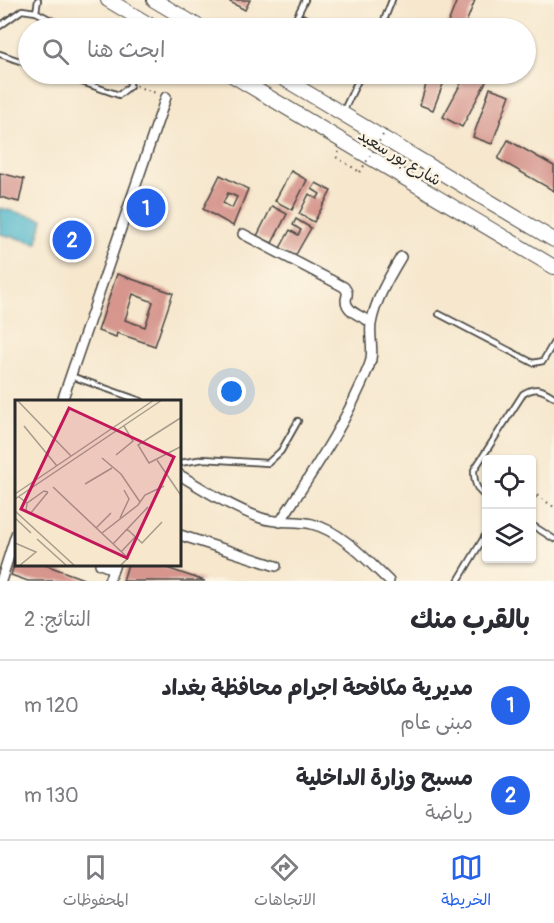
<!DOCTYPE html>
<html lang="ar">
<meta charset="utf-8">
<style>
body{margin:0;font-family:Pangolin,"Playpen Sans Arabic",sans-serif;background:#f2f2f3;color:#2b2b33;direction:rtl}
.controls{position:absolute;right:18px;bottom:18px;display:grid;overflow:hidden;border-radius:6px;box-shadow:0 2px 4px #0004}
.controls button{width:54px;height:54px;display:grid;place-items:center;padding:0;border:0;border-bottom:2px solid #e1e1e2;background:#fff;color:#2b2b33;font:30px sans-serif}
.you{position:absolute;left:232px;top:392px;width:21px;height:21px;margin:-15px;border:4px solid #fff;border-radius:50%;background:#1a73e8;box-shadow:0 0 0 9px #1a73e833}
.badge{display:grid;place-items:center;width:39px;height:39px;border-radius:50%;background:#2563eb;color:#fff;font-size:20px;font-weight:700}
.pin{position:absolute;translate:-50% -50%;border:3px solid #fff;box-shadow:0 2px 6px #0006}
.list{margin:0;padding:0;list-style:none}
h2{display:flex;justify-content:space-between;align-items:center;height:78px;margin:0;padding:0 24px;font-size:26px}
h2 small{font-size:20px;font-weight:400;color:#7c7c81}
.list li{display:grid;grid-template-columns:39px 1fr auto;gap:18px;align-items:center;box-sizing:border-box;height:90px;padding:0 24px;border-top:2px solid #e1e1e2}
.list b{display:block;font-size:22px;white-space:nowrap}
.list p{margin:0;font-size:20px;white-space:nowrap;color:#7c7c81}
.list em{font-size:20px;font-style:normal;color:#7c7c81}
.icon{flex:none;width:33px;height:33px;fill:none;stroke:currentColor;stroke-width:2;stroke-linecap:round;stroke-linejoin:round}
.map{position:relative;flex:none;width:554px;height:581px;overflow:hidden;direction:ltr}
.search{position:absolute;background:#fff;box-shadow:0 2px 4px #0004;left:18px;right:18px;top:18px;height:66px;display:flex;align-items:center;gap:15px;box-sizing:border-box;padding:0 21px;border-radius:33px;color:#7c7c81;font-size:22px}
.sheet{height:258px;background:#fff}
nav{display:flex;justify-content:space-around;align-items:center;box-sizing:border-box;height:84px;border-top:2px solid #e1e1e2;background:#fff;font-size:16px;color:#7c7c81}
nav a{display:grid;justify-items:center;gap:3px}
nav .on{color:#2563eb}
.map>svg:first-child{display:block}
.water{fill:#4db6cb;stroke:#3c707b;stroke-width:1.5}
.building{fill:#d6968e;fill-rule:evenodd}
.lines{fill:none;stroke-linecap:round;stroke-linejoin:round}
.service-casing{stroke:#494743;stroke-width:8}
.minor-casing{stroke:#494743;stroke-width:12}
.primary-casing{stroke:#494743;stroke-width:16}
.path{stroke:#494743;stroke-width:2;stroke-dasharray:1.5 4.5;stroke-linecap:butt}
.service{stroke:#fff;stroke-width:4.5}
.minor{stroke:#fff;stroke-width:9}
.primary{stroke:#fff;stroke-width:14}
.path-bridge{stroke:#494743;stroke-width:2;stroke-dasharray:1.5 4.5;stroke-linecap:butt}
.labels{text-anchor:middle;stroke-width:5;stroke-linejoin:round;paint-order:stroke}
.street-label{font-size:16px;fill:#2b2b2b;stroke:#fcf5e5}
.inset-road{fill:none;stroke:#a59c8c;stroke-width:1.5}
.view{fill:#c2185b;fill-opacity:0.15;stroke:#c2185b;stroke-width:3}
.inset-edge{fill:none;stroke:#2b2b2b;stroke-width:3}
</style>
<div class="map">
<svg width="554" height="581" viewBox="0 0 554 581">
<rect width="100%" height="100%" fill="#fcf5e5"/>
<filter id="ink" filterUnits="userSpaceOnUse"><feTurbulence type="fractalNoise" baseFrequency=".0167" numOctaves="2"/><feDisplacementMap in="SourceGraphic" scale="12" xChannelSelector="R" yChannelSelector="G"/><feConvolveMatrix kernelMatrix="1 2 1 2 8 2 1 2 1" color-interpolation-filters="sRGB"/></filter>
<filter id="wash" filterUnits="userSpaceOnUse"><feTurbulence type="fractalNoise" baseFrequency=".008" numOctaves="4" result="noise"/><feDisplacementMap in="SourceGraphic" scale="24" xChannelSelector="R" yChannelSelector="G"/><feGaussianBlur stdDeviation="1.35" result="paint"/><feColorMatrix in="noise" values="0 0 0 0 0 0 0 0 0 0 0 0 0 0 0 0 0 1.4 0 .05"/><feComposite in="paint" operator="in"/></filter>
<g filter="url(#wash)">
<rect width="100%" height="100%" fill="#f6e7cd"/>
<polygon class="water" points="0,208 43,219 37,243 0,234"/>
<g id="blocks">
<g class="building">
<polygon points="231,0 250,0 245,10 230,2"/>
<polygon points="457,0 475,0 464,28 446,28"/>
<polygon points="303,14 322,24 319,28 312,28 298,21"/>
<polygon points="429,74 447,74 433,110 420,105"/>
<polygon points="466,74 490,74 462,127 443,117"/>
<polygon points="490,88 510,95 492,144 473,137"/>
<polygon points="508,140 554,166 554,191 498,159"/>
<polygon points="291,171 307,180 292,210 275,201"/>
<polygon points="0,173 24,179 19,202 0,197"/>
<path d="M220,175L248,189L233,226L203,209ZM228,193L237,197L232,208L223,203Z"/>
<polygon points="316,183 331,191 314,222 299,214 309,194 317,199 320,194 312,189"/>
<polygon points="272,206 287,214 272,243 257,236"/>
<polygon points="296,219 311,228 294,258 279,250 290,230 298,235 301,230 293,225"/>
<path d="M117,274L173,293L155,346L117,333L116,337L98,331ZM133,294L153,302L145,327L125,320Z"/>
<polygon points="16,559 16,564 43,564 89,581 28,581 11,575"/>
<polygon points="128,564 155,564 205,581 123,581"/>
</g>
</g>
</g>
<g filter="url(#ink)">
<use href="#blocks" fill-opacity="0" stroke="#494743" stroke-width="1.5"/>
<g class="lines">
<g class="service-casing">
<g id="service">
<polyline points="38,0 36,12 66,28"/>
<polyline points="0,26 22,10 36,12"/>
<polyline points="291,28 305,0"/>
<polyline points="381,28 392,0"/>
<polyline points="0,54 28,64"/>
<polyline points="59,74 119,95 130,86 130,74"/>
<polyline points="343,112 361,74"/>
<polyline points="439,314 533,363 543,361 554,342"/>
<polyline points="71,376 141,401"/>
<polyline points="180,463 204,459 268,463 281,451 298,421"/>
<path d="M486,497C476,490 474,482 474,470L523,394C536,386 542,389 554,397"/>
<polyline points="532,525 554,539"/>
<polyline points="458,581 486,534"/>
</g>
</g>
<g class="minor-casing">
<g id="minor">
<path d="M243,234L344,287C349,293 347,294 346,300C346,312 363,317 371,322"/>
<polyline points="62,401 166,97"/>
<path d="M180,475C206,491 233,508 261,518C278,524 295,520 312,524C341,531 368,561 389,581"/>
<path d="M280,522C313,471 347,422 369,366C375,352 369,339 371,324C375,301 389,277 401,257"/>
<polyline points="180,535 276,566"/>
<polyline points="100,564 113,569"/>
<polyline points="1,581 16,534"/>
<polyline points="109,581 115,564"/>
</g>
</g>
<g class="primary-casing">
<g id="primary">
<polyline points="108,0 155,28"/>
<polyline points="154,0 201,28"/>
<polyline points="230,74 554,267"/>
<polyline points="276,74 554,240"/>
</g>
</g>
<g class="path">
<polyline points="136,86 156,93"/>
<polyline points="339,152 336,157 360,172"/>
<polyline points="532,492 554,507"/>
<polyline points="532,503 537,495"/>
</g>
<use href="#service" class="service"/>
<use href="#minor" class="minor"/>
<use href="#primary" class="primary"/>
<polyline class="path-bridge" points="360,172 388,127"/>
</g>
</g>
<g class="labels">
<g class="street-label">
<text transform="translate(400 157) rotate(31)" y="6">شارع بور سعيد</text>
</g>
</g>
<g transform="translate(15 400)">
<rect width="166" height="166" fill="#f6e7cd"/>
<path class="inset-road" d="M2,0L56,56M167,17L123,45L134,63L167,46M9,26L42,66M101,55L118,41L109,26M87,58L106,74L125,102M142,60L167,97M70,84L97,68M38,87L113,158L105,166M0,94L139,0M4,97L12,103L29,91L33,92M0,99L147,0M12,103L11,111L15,114L33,92M0,111L60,166M0,118L16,133M105,118L114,99L109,90M81,128L96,113M112,129L127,143L147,122M87,133L123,105L130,95L149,86M22,139L52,166M0,143L21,152L4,166M98,144L133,107M106,152L120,137"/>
<path class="view" d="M54,8L159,57L112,158L6,109Z"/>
<rect width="166" height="166" class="inset-edge"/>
</g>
</svg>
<div class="controls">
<button><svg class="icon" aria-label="locate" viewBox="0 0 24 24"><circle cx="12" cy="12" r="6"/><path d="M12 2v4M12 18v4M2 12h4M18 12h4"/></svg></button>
<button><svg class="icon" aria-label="layers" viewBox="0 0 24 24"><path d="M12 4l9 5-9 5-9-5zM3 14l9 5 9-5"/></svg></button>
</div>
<div class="you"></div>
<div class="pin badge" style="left:146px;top:208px">1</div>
<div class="pin badge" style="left:72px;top:240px">2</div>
<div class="search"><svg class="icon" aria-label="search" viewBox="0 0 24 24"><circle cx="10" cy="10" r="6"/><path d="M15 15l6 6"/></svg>ابحث هنا</div>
</div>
<section class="sheet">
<h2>بالقرب منك<small>النتائج: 2</small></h2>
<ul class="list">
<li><span class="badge">1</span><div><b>مديرية مكافحة اجرام محافظة بغداد</b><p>مبنى عام</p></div><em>120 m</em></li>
<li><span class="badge">2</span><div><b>مسبح وزارة الداخلية</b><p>رياضة</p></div><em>130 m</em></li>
</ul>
</section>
<nav>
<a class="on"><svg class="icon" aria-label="map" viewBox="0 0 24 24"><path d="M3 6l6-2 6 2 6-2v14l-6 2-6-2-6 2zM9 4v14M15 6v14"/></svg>الخريطة</a>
<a><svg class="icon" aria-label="directions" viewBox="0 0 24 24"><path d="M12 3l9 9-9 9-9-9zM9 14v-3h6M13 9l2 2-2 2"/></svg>الاتجاهات</a>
<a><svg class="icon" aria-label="saved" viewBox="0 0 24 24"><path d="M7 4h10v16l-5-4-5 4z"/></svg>المحفوظات</a>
</nav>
